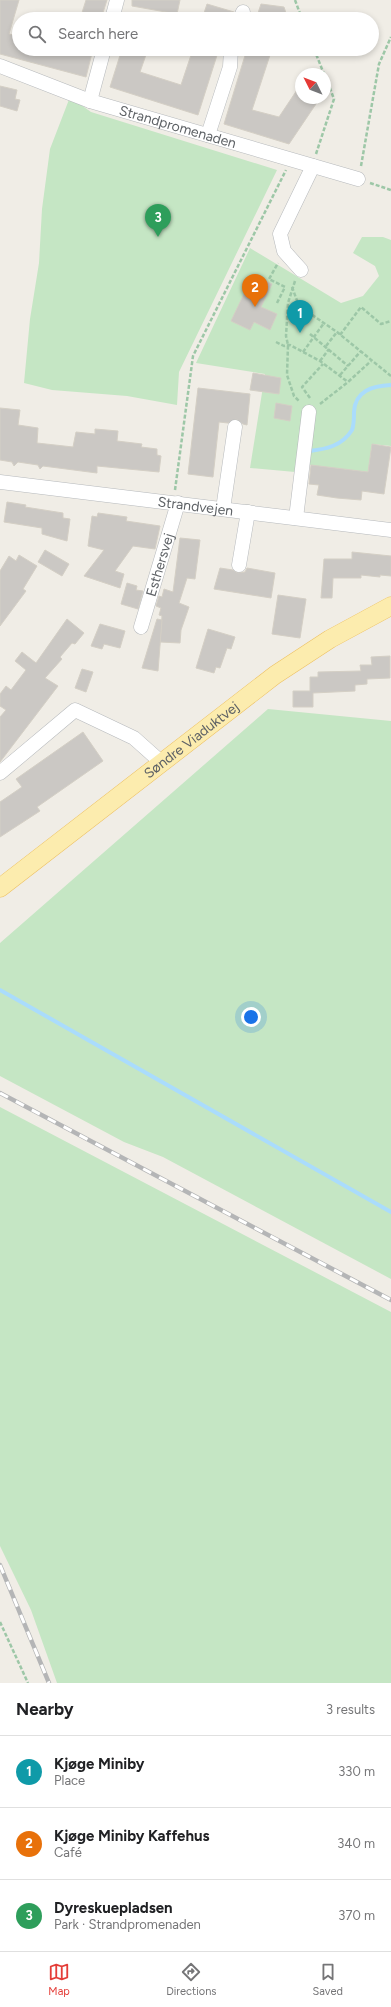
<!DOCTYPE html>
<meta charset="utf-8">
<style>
body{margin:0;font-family:Figtree,sans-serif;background:#f2f2f2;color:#202124}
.compass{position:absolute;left:295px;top:68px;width:36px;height:36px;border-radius:50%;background:#fff;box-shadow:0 2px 6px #0003;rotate:312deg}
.you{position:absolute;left:251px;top:1017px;width:14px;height:14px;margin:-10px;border:3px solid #fff;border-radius:50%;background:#1a73e8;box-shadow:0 0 0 6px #1a73e833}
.badge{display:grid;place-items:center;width:26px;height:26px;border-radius:50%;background:#e43d38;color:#fff;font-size:13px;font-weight:700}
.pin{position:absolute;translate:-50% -33px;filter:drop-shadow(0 1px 2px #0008)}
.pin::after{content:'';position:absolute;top:21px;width:14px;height:12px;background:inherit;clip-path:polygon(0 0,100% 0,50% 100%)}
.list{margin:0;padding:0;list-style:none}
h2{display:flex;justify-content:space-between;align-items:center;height:52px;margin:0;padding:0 16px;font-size:17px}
h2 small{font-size:13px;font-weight:400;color:#757577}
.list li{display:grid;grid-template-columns:26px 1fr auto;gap:12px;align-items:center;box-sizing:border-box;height:72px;padding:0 16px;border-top:1px solid #e0e0e0}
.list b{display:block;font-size:15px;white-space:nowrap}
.list p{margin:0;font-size:13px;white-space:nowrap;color:#757577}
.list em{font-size:13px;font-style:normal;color:#757577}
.icon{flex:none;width:22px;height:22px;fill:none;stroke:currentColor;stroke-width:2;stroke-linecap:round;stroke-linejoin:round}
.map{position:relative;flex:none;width:391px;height:1683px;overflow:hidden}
.search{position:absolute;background:#fff;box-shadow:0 2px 6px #0003;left:12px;right:12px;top:12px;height:44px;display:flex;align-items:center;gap:10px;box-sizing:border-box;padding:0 14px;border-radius:22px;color:#757577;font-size:15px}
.sheet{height:268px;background:#fff}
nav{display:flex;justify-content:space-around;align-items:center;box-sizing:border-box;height:56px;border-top:1px solid #e0e0e0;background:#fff;font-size:11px;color:#757577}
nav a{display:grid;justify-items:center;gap:2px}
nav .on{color:#e43d38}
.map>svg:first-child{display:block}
.green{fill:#c5e6c4}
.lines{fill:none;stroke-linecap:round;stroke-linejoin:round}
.stream{stroke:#aadcfc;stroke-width:4}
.building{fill:#cbc8c4;stroke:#d4cfc5}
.minor-casing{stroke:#b6b9bc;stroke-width:15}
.major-casing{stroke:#edc062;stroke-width:19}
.path{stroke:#9dc7a7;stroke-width:2.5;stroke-dasharray:4 2;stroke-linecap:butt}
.minor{stroke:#fff;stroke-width:14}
.major{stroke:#fcecae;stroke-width:18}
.rail-casing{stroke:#b4b5b6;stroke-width:4.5}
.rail{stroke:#fff;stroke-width:3;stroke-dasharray:9;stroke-linecap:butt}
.labels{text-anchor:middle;stroke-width:3;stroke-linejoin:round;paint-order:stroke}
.street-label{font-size:14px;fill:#5e6266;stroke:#fff}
</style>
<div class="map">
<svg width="391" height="1683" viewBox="0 0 391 1683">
<rect width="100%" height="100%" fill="#f0ede6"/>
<g class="green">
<polygon points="70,97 91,112 277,170 179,372 177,405 127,396 52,390 24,383 30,319 39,263 42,209 50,149"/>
<polygon points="362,237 383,237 391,240 391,446 372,444 368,472 310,465 295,472 250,468 265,374 196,363 250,248 341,303 363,296 379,276 375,266 353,253"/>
<polygon points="268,709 391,721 391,1279 163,1157 124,1142 0,1076 0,943"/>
<polygon points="0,1107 391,1312 391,1683 57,1683 31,1610 0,1546"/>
</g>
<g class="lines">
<g class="stream">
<path d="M310,451C326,449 342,446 352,430C354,425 354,417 354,412C355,391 372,386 391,385"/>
<polyline points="0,990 391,1212"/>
</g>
</g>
<g class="building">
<polygon points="0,0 19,0 9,34 19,36 19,49 93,49 86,77 0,54"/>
<polygon points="86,0 107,0 101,19 80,19"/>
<polygon points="132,0 180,0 177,14 132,6"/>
<polygon points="207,4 234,12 232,19 202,19"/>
<polygon points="261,4 284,7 288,19 256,19"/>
<polygon points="122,49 148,49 140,72 181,85 193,49 219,49 198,115 110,87"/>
<polygon points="247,49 272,49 252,110 279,117 301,84 301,98 320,98 289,144 224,124"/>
<polygon points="0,86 17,90 15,99 20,100 17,111 0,106"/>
<polygon points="253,275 272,284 261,307 277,314 270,330 254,322 250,330 231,321"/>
<polygon points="253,373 281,378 279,394 250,390"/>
<polygon points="198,388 250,394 247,425 243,424 236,419 228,423 219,422 213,477 188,474"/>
<polygon points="276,403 292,406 290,421 274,418"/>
<polygon points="0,408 20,410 18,425 38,428 37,443 73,447 76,432 95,434 95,429 118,431 117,441 142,444 141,447 157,449 157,455 161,456 159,472 97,466 97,473 43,466 40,469 38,465 18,462 14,466 12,462 0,460"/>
<polygon points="372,444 391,447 384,494 362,491 361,500 337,498 317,495 319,485 309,484 311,465 368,472"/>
<polygon points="7,502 26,505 25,507 63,513 63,518 70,519 67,541 42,534 42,528 4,522"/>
<polygon points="98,513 127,517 126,521 160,526 155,549 133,546 115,571 124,574 120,588 84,576 104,550 88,546 92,516 97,517"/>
<polygon points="180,538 200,540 195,579 187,578 179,603 189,607 181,630 180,643 160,642 162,616 159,615 161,608 156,606 159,596 162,597 164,589 173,592"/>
<polygon points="45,550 69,564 62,576 38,562"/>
<polygon points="352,552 391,556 391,576 380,575 380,577 361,575 361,578 333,578 332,598 321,598 324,559 352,559"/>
<polygon points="19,555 37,566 23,589 26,591 0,626 0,571 9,556 16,561"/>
<polygon points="220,568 233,570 238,573 245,572 247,568 275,573 271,598 214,589"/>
<polygon points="127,583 137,586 136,590 143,591 138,609 121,604"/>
<polygon points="278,595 306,599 300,638 272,634"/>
<polygon points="67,619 84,633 75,644 72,643 60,657 62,659 45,678 58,686 0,762 0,717 6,710 0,706 0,694 6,686 11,690 26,670 15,661 22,652 36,663"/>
<polygon points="157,619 162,620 158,671 142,668"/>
<polygon points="100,624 125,631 120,648 104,644 102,649 91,646"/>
<polygon points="208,629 235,637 231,649 227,648 220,668 216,667 214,673 196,668"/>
<polygon points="390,656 390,678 367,679 367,684 355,685 355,691 313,693 313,707 293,707 293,691 310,691 310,677 318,677 318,672 361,671 360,665 372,665 371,657"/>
<polygon points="82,669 93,672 86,692 75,688"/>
<polygon points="83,732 103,761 37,807 40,811 0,837 0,802 22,787 16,779"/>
</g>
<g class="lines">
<g class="minor-casing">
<g id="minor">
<polyline points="112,19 117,0"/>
<polyline points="240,19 243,12"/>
<path id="s1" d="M0,66L90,101L358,179"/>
<polyline points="90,101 104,49"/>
<polyline points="208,135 230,67 231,49"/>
<polyline points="301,270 284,251 280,234 313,166"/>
<path id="s2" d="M0,482L391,530"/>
<polyline points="223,509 235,427"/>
<polyline points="296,518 309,412"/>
<polyline points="239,565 248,512"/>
<path id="s3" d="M141,627L178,503"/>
<polyline points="0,773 75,710 134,738 162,763"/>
</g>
</g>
<g class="major-casing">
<g id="major">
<path id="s4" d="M0,888L275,675L330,639L391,606"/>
</g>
</g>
<g class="path">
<polyline points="295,0 302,19"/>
<polyline points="314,49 324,74"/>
<polyline points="316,154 334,99 325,75"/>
<polyline points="361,166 379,64 391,37"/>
<polyline points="370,183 391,190"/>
<polyline points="295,281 288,303 286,336 288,345 287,375 294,396 300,402"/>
<polyline points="292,287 299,306 337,332 391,376"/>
<polyline points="277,303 285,287 269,279 278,263"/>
<polyline points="310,334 348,366"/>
<polyline points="340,335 361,307 381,324 391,321"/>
<polyline points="276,342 284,346 290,345 320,361 348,382"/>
<polyline points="326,346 337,332"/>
<polyline points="303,352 324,323"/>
<polyline points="320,361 329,349"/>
<polyline points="340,375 361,351"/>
<polyline points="310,398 302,387 323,364"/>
<polyline points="320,404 348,382 371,361"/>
<polyline points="175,490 193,356 286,170"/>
<polyline points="0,1622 28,1683"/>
</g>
<use href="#minor" class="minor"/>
<use href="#major" class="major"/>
<g class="rail-casing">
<g id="rail">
<polyline points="0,1093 391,1300"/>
<polyline points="0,1565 49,1683"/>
</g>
</g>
<use href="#rail" class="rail"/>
</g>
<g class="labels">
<g class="street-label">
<text dy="5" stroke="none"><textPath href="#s1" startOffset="188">Strandpromenaden</textPath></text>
<text dy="5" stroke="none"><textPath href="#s2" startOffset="197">Strandvejen</textPath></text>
<text dy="5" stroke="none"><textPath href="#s3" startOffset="65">Esthersvej</textPath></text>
<text dy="5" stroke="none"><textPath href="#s4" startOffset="242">Søndre Viaduktvej</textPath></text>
</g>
</g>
</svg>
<svg class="compass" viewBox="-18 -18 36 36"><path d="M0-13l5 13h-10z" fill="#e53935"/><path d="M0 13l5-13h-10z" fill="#757577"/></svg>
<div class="you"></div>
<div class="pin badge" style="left:300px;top:333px;background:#0f9aa8">1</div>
<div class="pin badge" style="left:255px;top:307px;background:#e8710a">2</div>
<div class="pin badge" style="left:158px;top:237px;background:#2e9e5b">3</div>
<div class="search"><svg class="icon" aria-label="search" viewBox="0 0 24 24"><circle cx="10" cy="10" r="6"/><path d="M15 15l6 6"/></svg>Search here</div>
</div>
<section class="sheet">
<h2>Nearby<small>3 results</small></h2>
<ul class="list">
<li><span class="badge" style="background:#0f9aa8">1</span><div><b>Kjøge Miniby</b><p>Place</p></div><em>330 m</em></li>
<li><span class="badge" style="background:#e8710a">2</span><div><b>Kjøge Miniby Kaffehus</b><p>Café</p></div><em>340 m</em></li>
<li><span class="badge" style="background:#2e9e5b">3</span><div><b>Dyreskuepladsen</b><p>Park · Strandpromenaden</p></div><em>370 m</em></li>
</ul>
</section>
<nav>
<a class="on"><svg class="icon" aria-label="map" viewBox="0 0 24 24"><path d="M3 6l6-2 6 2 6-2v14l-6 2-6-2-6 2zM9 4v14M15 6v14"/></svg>Map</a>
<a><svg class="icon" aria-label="directions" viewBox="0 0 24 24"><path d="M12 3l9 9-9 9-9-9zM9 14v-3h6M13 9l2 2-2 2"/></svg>Directions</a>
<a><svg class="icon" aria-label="saved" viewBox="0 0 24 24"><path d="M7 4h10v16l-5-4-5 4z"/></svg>Saved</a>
</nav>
